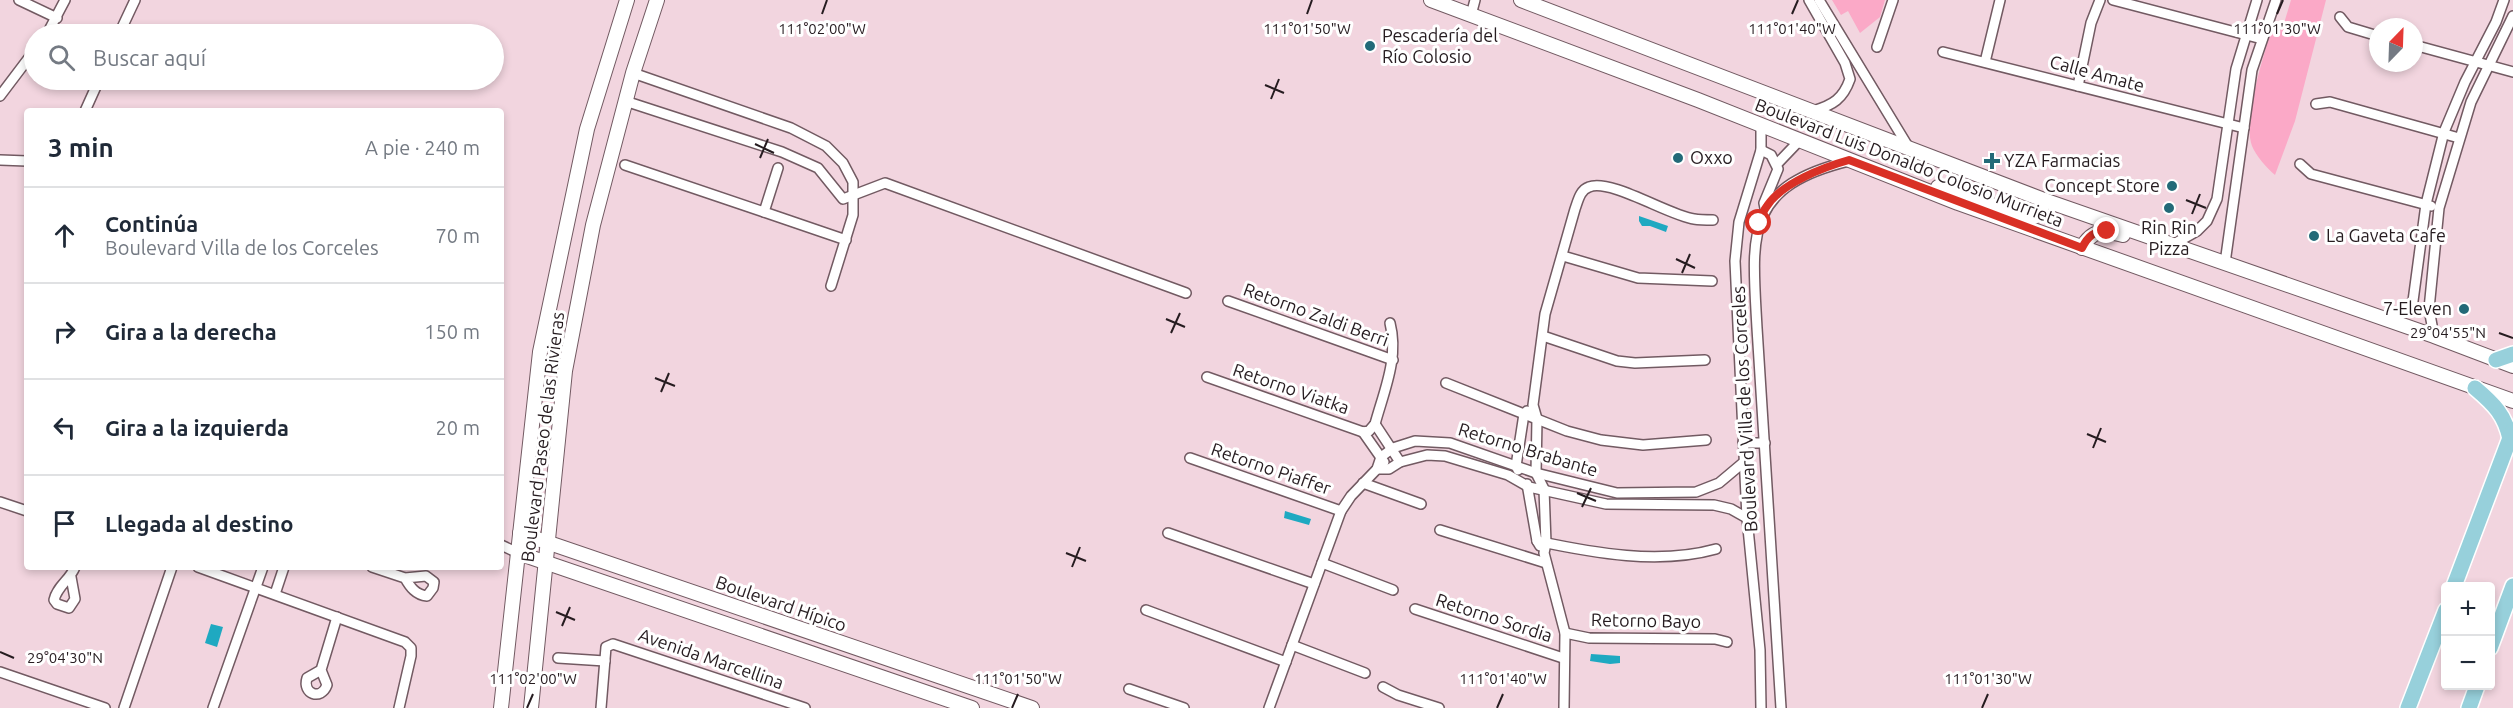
<!DOCTYPE html>
<html lang="es">
<meta charset="utf-8">
<style>
body{margin:0;font-family:Ubuntu,sans-serif;background:#f6f6f7;color:#1f2937}
.controls{position:absolute;right:18px;bottom:18px;display:grid;overflow:hidden;border-radius:6px;box-shadow:0 3px 9px #0003}
.controls button{width:54px;height:54px;display:grid;place-items:center;padding:0;border:0;border-bottom:2px solid #e0e1e3;background:#fff;color:#1f2937;font:30px sans-serif}
.compass{position:absolute;left:2369px;top:18px;width:54px;height:54px;border-radius:50%;background:#fff;box-shadow:0 3px 9px #0003;rotate:23deg}
.stop{position:absolute;width:18px;height:18px;margin:-14px;border:4px solid #d93025;border-radius:50%;background:#fff}
.stop.end{background:#d93025;border-color:#fff;box-shadow:0 2px 6px #0008}
.list{margin:0;padding:0;list-style:none}
h2{display:flex;justify-content:space-between;align-items:center;height:78px;margin:0;padding:0 24px;font-size:26px}
h2 small{font-size:20px;font-weight:400;color:#747a83}
.list li{display:grid;grid-template-columns:39px 1fr auto;gap:18px;align-items:center;box-sizing:border-box;height:96px;padding:0 24px;border-top:2px solid #e0e1e3}
.list b{display:block;font-size:22px;white-space:nowrap}
.list p{margin:0;font-size:20px;white-space:nowrap;color:#747a83}
.list em{font-size:20px;font-style:normal;color:#747a83}
.icon{flex:none;width:33px;height:33px;fill:none;stroke:currentColor;stroke-width:2;stroke-linecap:round;stroke-linejoin:round}
.map{position:relative;flex:none;width:2513px;height:708px;overflow:hidden}
.search{position:absolute;background:#fff;box-shadow:0 3px 9px #0003;left:24px;top:24px;width:480px;height:66px;display:flex;align-items:center;gap:15px;box-sizing:border-box;padding:0 21px;border-radius:33px;color:#747a83;font-size:22px}
.panel{position:absolute;background:#fff;box-shadow:0 3px 9px #0003;left:24px;top:108px;width:480px;height:462px;border-radius:6px}
.map>svg:first-child{display:block}
.green{fill:#fba9c7}
.water{fill:#1fa9c1}
.lines{fill:none;stroke-linecap:round;stroke-linejoin:round}
.street-casing{stroke:#725a62;stroke-width:12}
.secondary-casing{stroke:#725a62;stroke-width:16}
.primary-casing{stroke:#fff;stroke-width:18}
.street{stroke:#fff;stroke-width:9}
.secondary{stroke:#fff;stroke-width:14}
.primary{stroke:#97d0db;stroke-width:15}
.route{stroke:#d93025;stroke-width:8}
.ticks{fill:none;stroke:#261c20;stroke-width:2}
.poi-dot{fill:#236a78;stroke:#fff;stroke-width:2}
.labels{text-anchor:middle;stroke-width:6;stroke-linejoin:round;paint-order:stroke}
.poi-label{font-size:18px;fill:#261c20;stroke:#fff;text-anchor:start}
.street-label{font-size:18px;fill:#261c20;stroke:#fff}
.ticks-label{font-size:15px;text-anchor:middle;fill:#261c20;stroke:#fff;stroke-width:6;stroke-linejoin:round;paint-order:stroke}
</style>
<div class="map">
<svg width="2513" height="708" viewBox="0 0 2513 708">
<rect width="100%" height="100%" fill="#f2d5df"/>
<g class="green">
<polygon points="1832,0 1885,0 1880,17 1860,33 1848,11 1841,15"/>
<path d="M2291,0H2326L2295,121L2275,175C2267,168 2256,156 2252,146C2242,119 2265,54 2272,26L2282,30Z"/>
</g>
<g class="water">
<polygon points="1639,216 1668,226 1666,232 1650,226 1642,226 1639,221"/>
<polygon points="1285,511 1311,519 1309,525 1284,518"/>
<polygon points="211,624 223,627 217,647 205,643"/>
<polygon points="1591,654 1620,656 1620,663 1610,664 1590,661"/>
</g>
<g class="lines">
<g class="street-casing">
<g id="street">
<polyline points="19,0 57,18"/>
<path d="M1809,0L1845,63L1850,79C1843,99 1833,105 1813,111"/>
<polyline points="1819,0 1909,148"/>
<polyline points="2113,0 2262,39"/>
<polyline points="1471,15 1475,0"/>
<polyline points="2340,17 2348,27 2378,36"/>
<polyline points="47,34 65,0"/>
<polyline points="119,34 135,0"/>
<polyline points="2414,45 2513,72"/>
<polyline points="1877,47 1893,0"/>
<polyline points="1943,52 2244,128"/>
<polyline points="1985,62 2000,0"/>
<polyline points="633,73 791,128 826,146 843,163 853,182 853,215 831,286"/>
<polyline points="2078,86 2091,23 2100,0"/>
<polyline points="0,96 34,51"/>
<polyline points="625,101 782,152 818,168 843,199 885,183 1186,293"/>
<polyline points="2316,104 2330,102 2459,138"/>
<polyline points="85,111 99,80"/>
<polyline points="1761,125 1761,150 1739,222 1735,261 1747,518 1760,650 1761,708"/>
<polyline points="1761,150 1771,155 1778,169 1764,203 1765,208"/>
<polyline points="0,160 27,161"/>
<polyline points="1777,164 1799,141"/>
<polyline points="2300,164 2311,174 2431,206"/>
<polyline points="625,165 764,212"/>
<polyline points="778,168 764,212 846,240"/>
<polyline points="2172,245 2197,231 2207,221 2217,199 2236,69 2257,0"/>
<polyline points="1563,256 1638,278 1712,281"/>
<polyline points="2225,263 2252,70 2276,0"/>
<polyline points="1228,301 1393,360"/>
<polyline points="2385,318 2400,314 2413,301 2426,204 2444,132 2465,82 2496,22 2504,0"/>
<polyline points="1543,336 1617,361 1635,363 1705,360"/>
<polyline points="2434,336 2429,309 2439,208 2471,102 2513,16"/>
<polyline points="1207,377 1363,432"/>
<polyline points="1446,383 1567,431 1601,440 1643,445 1706,440"/>
<polyline points="1375,424 1400,462"/>
<path d="M1363,432L1369,431L1375,424C1384,391 1399,358 1390,323"/>
<polyline points="1363,432 1384,462"/>
<polyline points="1743,443 1765,443"/>
<polyline points="1190,458 1341,511"/>
<polyline points="1377,469 1389,469 1400,462 1427,455 1445,456 1508,475 1529,487 1606,504 1714,505 1731,509 1747,518"/>
<polyline points="1518,470 1516,466 1524,414 1527,411"/>
<polyline points="1363,483 1421,504"/>
<polyline points="1527,484 1537,541 1540,546"/>
<polyline points="0,502 27,511"/>
<polyline points="1440,530 1546,563"/>
<polyline points="1168,533 1314,584"/>
<path d="M1537,541C1594,553 1659,565 1716,549"/>
<polyline points="501,545 518,553"/>
<polyline points="1322,563 1393,590"/>
<polyline points="198,567 405,642 411,648 411,656 399,708"/>
<path d="M372,567L405,578L426,576L434,582L433,588L427,596C416,595 410,587 405,578"/>
<path d="M71,577L75,599L69,608L57,604L54,600C57,586 70,580 75,567"/>
<polyline points="275,594 284,567"/>
<polyline points="1415,609 1563,658"/>
<polyline points="1146,610 1286,662"/>
<polyline points="1565,633 1589,638 1715,639 1727,642"/>
<polyline points="1292,645 1365,673"/>
<polyline points="558,658 605,661"/>
<path d="M321,670L307,678C302,694 321,701 327,685L321,670L337,617"/>
<polyline points="0,672 105,708"/>
<polyline points="1383,687 1398,695 1439,708"/>
<polyline points="1129,689 1184,708"/>
<polyline points="124,708 172,567"/>
<polyline points="213,708 263,567"/>
<polyline points="601,708 606,647 613,644 805,708"/>
<polyline points="1269,708 1341,511 1351,496 1377,469 1381,457 1393,448 1415,441 1450,443 1536,473 1617,493 1696,492 1719,483 1744,462"/>
<path d="M1564,708L1565,633L1544,553L1546,543L1544,489L1536,473L1537,419L1533,405L1545,314L1575,209C1578,201 1580,190 1589,187C1610,178 1670,216 1694,219C1700,220 1707,220 1713,220"/>
<path d="M1781,708L1757,328C1752,236 1743,187 1849,161"/>
</g>
</g>
<g class="secondary-casing">
<g id="secondary">
<polyline points="1431,0 1698,100 1958,203 2513,401"/>
<polyline points="1521,0 2044,200 2434,336 2513,366"/>
<polyline points="1938,187 2030,218 2039,215 2044,200"/>
<path d="M2082,248C2092,229 2104,230 2123,235"/>
<polyline points="520,533 1032,708"/>
<polyline points="518,553 972,708"/>
<polyline points="501,708 540,352 587,129 627,0"/>
<polyline points="531,708 565,371 593,225 633,73 657,0"/>
</g>
</g>
<g class="primary-casing">
<g id="primary">
<polyline points="2496,360 2513,354"/>
<path d="M2475,388C2494,404 2505,415 2510,439"/>
<polyline points="2454,586 2513,430"/>
<polyline points="2490,648 2513,586"/>
<polyline points="2408,708 2446,610"/>
<polyline points="2469,708 2477,686"/>
</g>
</g>
<use href="#street" class="street"/>
<use href="#secondary" class="secondary"/>
<use href="#primary" class="primary"/>
</g>
<g class="lines">
<path class="route" d="M1759,223C1761,217 1763,211 1767,206C1782,183 1824,167 1849,160L2082,248C2088,236 2094,231 2107,231"/>
</g>
<path class="ticks" d="M822,14L827,0M1307,14L1312,0M1792,14L1798,0M2277,14L2283,0M1265,85L1284,93M1271,99L1279,79M755,144L774,153M760,158L768,139M2186,200L2206,208M2192,214L2200,194M1676,259L1695,268M1682,273L1690,254M1166,319L1185,327M1171,333L1180,313M2499,333L2513,338M655,378L675,386M661,392L669,373M2087,434L2106,442M2093,448L2101,428M1577,493L1596,501M1582,507L1591,488M1066,553L1086,561M1072,567L1080,547M556,612L575,620M562,626L570,607M0,652L14,658M527,708L533,694M1012,708L1018,694M1497,708L1503,694M1982,708L1988,694"/>
<g class="poi-dot">
<circle cx="1370" cy="46" r="6"/>
<circle cx="1678" cy="158" r="6"/>
<path d="M1989 152h6v6h6v6h-6v6h-6v-6h-6v-6h6z"/>
<circle cx="2172" cy="186" r="6"/>
<circle cx="2169" cy="208" r="6"/>
<circle cx="2314" cy="236" r="6"/>
<circle cx="2464" cy="309" r="6"/>
</g>
<g class="labels">
<g class="poi-label">
<text x="1382" y="42">Pescadería del<tspan x="1382" dy="21">Río Colosio</tspan></text>
<text x="1690" y="164">Oxxo</text>
<text x="2004" y="167">YZA Farmacias</text>
<text x="2160" y="192" text-anchor="end">Concept Store</text>
<text x="2169" y="234" text-anchor="middle">Rin Rin<tspan x="2169" dy="21">Pizza</tspan></text>
<text x="2326" y="242">La Gaveta Cafe</text>
<text x="2452" y="315" text-anchor="end">7-Eleven</text>
</g>
<g class="street-label">
<text transform="translate(2097 74) rotate(15)" y="6">Calle Amate</text>
<text transform="translate(1909 163) rotate(21)" y="6">Boulevard Luis Donaldo Colosio Murrieta</text>
<text transform="translate(1316 315) rotate(20)" y="6">Retorno Zaldi Berri</text>
<text transform="translate(1291 389) rotate(19)" y="6">Retorno Viatka</text>
<text transform="translate(1745 409) rotate(-93)" y="6">Boulevard Villa de los Corceles</text>
<text transform="translate(543 437) rotate(-83)" y="6">Boulevard Paseo de las Rivieras</text>
<text transform="translate(1528 450) rotate(17)" y="6">Retorno Brabante</text>
<text transform="translate(1271 469) rotate(19)" y="6">Retorno Piaffer</text>
<text transform="translate(781 604) rotate(19)" y="6">Boulevard Hípico</text>
<text transform="translate(1494 618) rotate(18)" y="6">Retorno Sordia</text>
<text transform="translate(1646 621) rotate(1)" y="6">Retorno Bayo</text>
<text transform="translate(711 659) rotate(19)" y="6">Avenida Marcellina</text>
</g>
</g>
<g class="ticks-label">
<text x="1307" y="34">111°01'50"W</text>
<text x="1792" y="34">111°01'40"W</text>
<text x="2277" y="34">111°01'30"W</text>
<text x="822" y="34">111°02'00"W</text>
<text x="2448" y="338">29°04'55"N</text>
<text x="65" y="663">29°04'30"N</text>
<text x="533" y="684">111°02'00"W</text>
<text x="1018" y="684">111°01'50"W</text>
<text x="1503" y="684">111°01'40"W</text>
<text x="1988" y="684">111°01'30"W</text>
</g>
</svg>
<div class="controls">
<button>+</button>
<button>−</button>
</div>
<svg class="compass" viewBox="-18 -18 36 36"><path d="M0-13l5 13h-10z" fill="#e53935"/><path d="M0 13l5-13h-10z" fill="#747a83"/></svg>
<div class="stop" style="left:1759px;top:223px"></div>
<div class="stop end" style="left:2107px;top:231px"></div>
<div class="search"><svg class="icon" aria-label="search" viewBox="0 0 24 24"><circle cx="10" cy="10" r="6"/><path d="M15 15l6 6"/></svg>Buscar aquí</div>
<section class="panel">
<h2>3 min<small>A pie · 240 m</small></h2>
<ul class="list">
<li><svg class="icon" aria-label="ahead" viewBox="0 0 24 24"><path d="M12 20V5M6 11l6-6 6 6"/></svg><div><b>Continúa</b><p>Boulevard Villa de los Corceles</p></div><em>70 m</em></li>
<li><svg class="icon" aria-label="right" viewBox="0 0 24 24"><path d="M7 20v-9h11M14 6l5 5-5 5"/></svg><div><b>Gira a la derecha</b></div><em>150 m</em></li>
<li><svg class="icon" aria-label="left" viewBox="0 0 24 24"><path d="M17 20v-9H6M10 6l-5 5 5 5"/></svg><div><b>Gira a la izquierda</b></div><em>20 m</em></li>
<li><svg class="icon" aria-label="arrive" viewBox="0 0 24 24"><path d="M6 21V4h12l-3 4 3 4H6"/></svg><div><b>Llegada al destino</b></div></li>
</ul>
</section>
</div>
